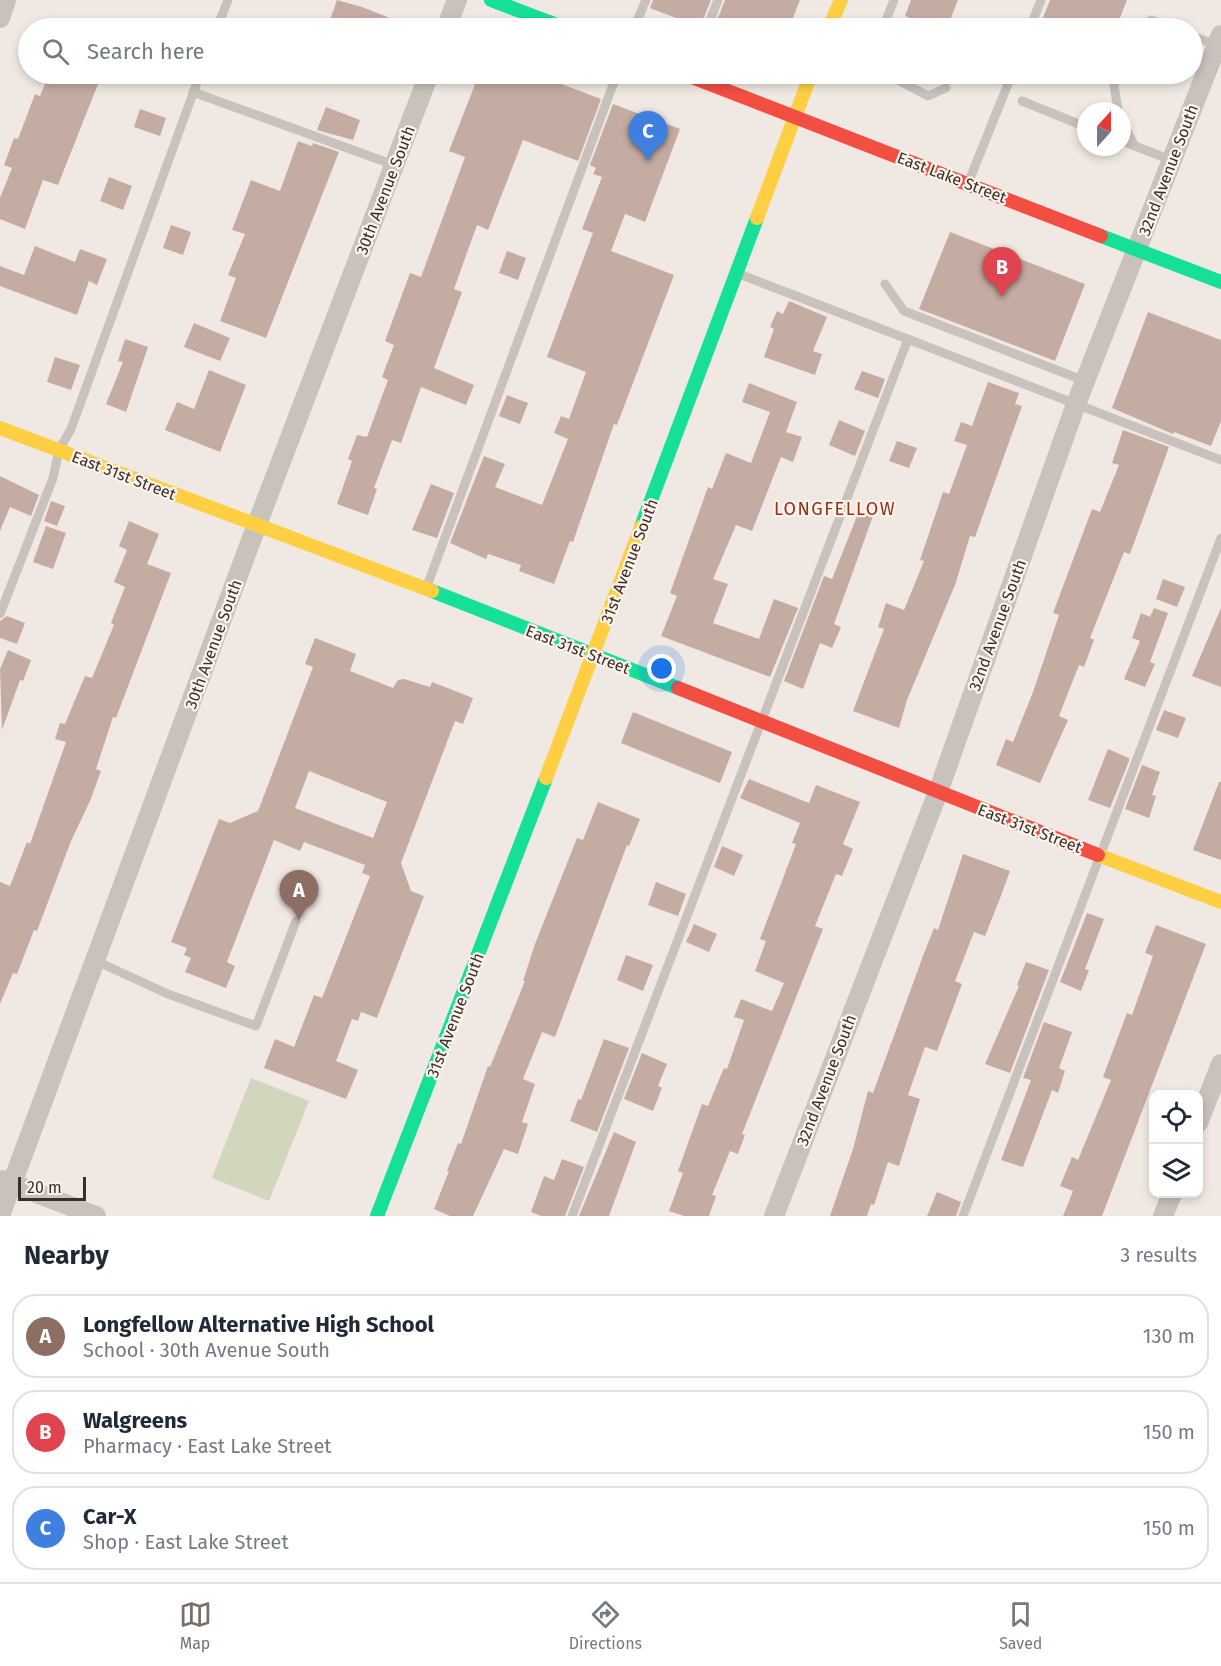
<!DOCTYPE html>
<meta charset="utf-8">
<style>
body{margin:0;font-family:"Fira Sans",sans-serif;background:#f6f6f7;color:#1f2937}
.controls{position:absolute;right:18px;bottom:18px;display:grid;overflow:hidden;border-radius:12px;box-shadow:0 3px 9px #0003}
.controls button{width:54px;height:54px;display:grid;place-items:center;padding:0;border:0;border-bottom:2px solid #e0e1e3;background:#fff;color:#1f2937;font:30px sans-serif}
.compass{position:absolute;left:1077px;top:102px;width:54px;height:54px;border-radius:50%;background:#fff;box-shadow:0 3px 9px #0003;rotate:21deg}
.scale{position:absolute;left:18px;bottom:15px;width:68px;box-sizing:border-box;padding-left:6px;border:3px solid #3b2e29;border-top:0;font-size:16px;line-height:21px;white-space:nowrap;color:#3b2e29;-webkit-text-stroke:4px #fcf3eb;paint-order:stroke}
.you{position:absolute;left:662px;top:669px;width:21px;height:21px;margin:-15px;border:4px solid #fff;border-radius:50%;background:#1a73e8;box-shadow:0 0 0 9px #1a73e833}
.badge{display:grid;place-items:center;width:39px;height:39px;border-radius:50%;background:#7a6f6a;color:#fff;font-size:20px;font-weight:700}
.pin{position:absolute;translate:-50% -50px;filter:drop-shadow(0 2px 3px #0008)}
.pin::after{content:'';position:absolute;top:32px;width:21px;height:18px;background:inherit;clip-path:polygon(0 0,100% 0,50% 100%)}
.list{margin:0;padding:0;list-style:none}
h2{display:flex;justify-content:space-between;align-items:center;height:78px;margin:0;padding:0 24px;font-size:26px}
h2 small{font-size:20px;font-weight:400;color:#747a83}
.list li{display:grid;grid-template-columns:39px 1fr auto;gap:18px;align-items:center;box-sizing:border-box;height:84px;margin:0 12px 12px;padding:0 12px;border:2px solid #e0e1e3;border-radius:24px}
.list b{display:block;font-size:22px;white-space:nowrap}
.list p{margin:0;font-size:20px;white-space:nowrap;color:#747a83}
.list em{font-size:20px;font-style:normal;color:#747a83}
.icon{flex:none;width:33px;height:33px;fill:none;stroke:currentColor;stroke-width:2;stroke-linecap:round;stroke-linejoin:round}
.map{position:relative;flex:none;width:1221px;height:1216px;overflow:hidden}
.search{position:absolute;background:#fff;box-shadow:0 3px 9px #0003;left:18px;right:18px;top:18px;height:66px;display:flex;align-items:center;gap:15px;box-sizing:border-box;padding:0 21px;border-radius:33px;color:#747a83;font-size:22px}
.sheet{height:366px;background:#fff}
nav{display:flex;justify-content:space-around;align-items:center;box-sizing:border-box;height:84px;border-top:2px solid #e0e1e3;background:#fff;font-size:16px;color:#747a83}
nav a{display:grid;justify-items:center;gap:3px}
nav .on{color:#7a6f6a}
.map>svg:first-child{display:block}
.green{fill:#d2d6bc}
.building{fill:#c5aca3;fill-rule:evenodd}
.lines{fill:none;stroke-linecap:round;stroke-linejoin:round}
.lane{stroke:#c9c1bb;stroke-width:9}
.street{stroke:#c9c1bb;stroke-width:20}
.fast{stroke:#16e098;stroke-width:14}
.slow{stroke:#ffcf43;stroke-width:14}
.jam{stroke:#f24e42;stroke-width:14}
.labels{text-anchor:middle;stroke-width:4.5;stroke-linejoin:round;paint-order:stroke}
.street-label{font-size:16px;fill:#3b2e29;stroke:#fcf3eb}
.neighbourhood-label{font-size:18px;letter-spacing:1.5px;fill:#91321a;stroke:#fcf3eb}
</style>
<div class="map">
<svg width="1221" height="1216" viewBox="0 0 1221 1216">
<rect width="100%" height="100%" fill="#f0e9e3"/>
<polygon class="green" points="251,1078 309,1101 269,1201 212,1178"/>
<g class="building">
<polygon points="337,0 362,7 415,28 327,28"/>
<polygon points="653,0 711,0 700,27 650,8"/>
<polygon points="725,0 800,0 789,28 714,28"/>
<polygon points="911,0 958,0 947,28 906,28 910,18 905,16"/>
<polygon points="1050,0 1127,0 1116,28 1039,28"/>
<polygon points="49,74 102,74 58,185 43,180 25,229 0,219 0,198 12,168 4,165 14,138 18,139 35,94 40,96"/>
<polygon points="479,74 535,74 601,99 578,161 523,140 488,230 477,225 454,289 462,292 434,368 474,385 466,405 421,387 401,443 392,440 374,488 377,489 368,515 337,504 352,461 348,459 357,435 367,437 388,380 382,377 394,345 385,341 410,273 421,277 465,157 449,151"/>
<polygon points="613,104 680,129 645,222 625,214 611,251 674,275 617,425 614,424 573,542 570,541 554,584 519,571 521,565 488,554 486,559 450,543 484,456 505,464 495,487 542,505 568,439 554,433 561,416 569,419 586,372 547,357 593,233 582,229 602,177 593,174 596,168 590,165"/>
<polygon points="326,107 360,120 353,140 317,130"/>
<polygon points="140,109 166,118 160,136 134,127"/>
<polygon points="298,141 312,146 313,143 339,152 266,338 220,321 236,278 228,275 245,234 232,230 251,180 280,191"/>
<polygon points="109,177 132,186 123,210 100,201"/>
<polygon points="171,225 191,232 183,255 163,248"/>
<polygon points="950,232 1085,284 1055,361 919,309"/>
<polygon points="35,246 75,262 80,249 107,259 97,285 89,281 77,315 0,286 0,266 24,275"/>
<polygon points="507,251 526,258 518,280 499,273"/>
<polygon points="789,301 827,317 813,351 822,354 815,375 764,357 774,329 770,327 777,311 783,314"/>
<polygon points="1148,312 1221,340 1221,421 1211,446 1174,432 1173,434 1112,408"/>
<polygon points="194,323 230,338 220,361 184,347"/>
<polygon points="125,339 148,347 126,412 106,404 123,362 118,361"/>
<polygon points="55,357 80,365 71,390 47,382"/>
<polygon points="209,370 246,385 220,452 165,430 177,402 194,409"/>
<polygon points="862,371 885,379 878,398 854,389"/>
<polygon points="988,382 1019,393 1015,404 1022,406 975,537 970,536 955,585 907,700 899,728 853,711 884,629 878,627 886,603 904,610 924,561 920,560 943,492 949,494 967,445 954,441 961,422 972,426"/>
<polygon points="749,383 797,402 786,432 802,437 793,462 781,457 752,531 736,525 713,579 728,584 713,623 759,639 774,599 798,608 770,677 661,636 677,596 670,593 708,487 712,489 726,453 751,463 770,412 742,402"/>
<polygon points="507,395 528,403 520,424 499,416"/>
<polygon points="839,420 865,431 855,456 829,445"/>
<polygon points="1123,430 1169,447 1130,554 1124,552 1090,638 1094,640 1084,667 1079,665 1059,716 1068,720 1040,783 996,765 1006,739 1013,742 1033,692 1059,615 1053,613 1092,509 1100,512 1119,465 1112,463"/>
<polygon points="897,441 917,448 909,468 889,461"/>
<polygon points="0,476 39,495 31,516 10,507 0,531"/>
<polygon points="431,484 454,493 437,538 412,530"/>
<polygon points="51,501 65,506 57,526 44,521"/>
<polygon points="859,511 873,516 834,624 841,627 832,648 820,643 803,689 784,681 824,576 832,579"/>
<polygon points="129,521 159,534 147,564 171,573 116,718 113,717 96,769 101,771 90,801 71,841 37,931 34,930 17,974 13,973 0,1004 0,882 10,886 27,842 30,844 66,742 55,739 60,723 65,724 85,676 92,678 114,625 111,623 125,587 114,582 127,550 119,546"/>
<polygon points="46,526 66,533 53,569 33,562"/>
<polygon points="1163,579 1185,587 1177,607 1156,599"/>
<polygon points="1154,608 1168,613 1150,662 1155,664 1145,687 1124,679 1140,641 1132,638 1141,613 1150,617"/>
<polygon points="1221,608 1221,687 1192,676"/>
<polygon points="7,616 25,623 17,644 0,638 0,621"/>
<path d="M315,638L356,654L350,671L393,688L398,680L404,679L430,687L432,682L473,698L463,724L455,721L401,863L411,891L424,896L377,1018L361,1012L358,1021L352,1019L336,1061L358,1070L346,1099L264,1068L275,1039L294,1047L314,995L322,998L370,876L362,873L365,865L304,842L300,851L274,840L227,962L235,966L226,988L185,972L191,958L184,955L187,948L171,942L219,819L230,823L258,811L313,667L305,664ZM309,771L387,802L373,838L295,808Z"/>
<polygon points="8,650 31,660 23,681 20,680 2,730 0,669"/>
<polygon points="1164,710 1186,718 1178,738 1156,730"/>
<polygon points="633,712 732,752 720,783 621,743"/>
<polygon points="1108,749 1129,758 1129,761 1110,808 1088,800"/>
<polygon points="1142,765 1160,772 1152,795 1156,796 1149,818 1125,809"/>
<polygon points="749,779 809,803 816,785 860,802 843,844 853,849 842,876 836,874 815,926 823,929 742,1134 745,1135 738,1154 730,1151 712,1195 716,1196 709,1216 684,1216 669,1211 683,1173 678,1171 702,1104 708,1106 724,1068 727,1069 744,1020 734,1017 741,999 772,1011 784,983 755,971 766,941 760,939 796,844 792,843 800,823 740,798"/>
<polygon points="1219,782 1221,782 1221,860 1193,850"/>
<polygon points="598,802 640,819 629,846 627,845 555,1037 542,1032 523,1079 535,1084 522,1122 528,1124 518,1154 504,1149 473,1216 450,1216 434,1209 449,1171 447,1171 458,1143 461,1144 488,1066 490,1067 525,981 523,981 535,944 577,838 583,840"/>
<polygon points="722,846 743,855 734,876 714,867"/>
<polygon points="963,854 1010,871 999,901 985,936 974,932 955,981 962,984 937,1051 925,1047 908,1095 920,1099 899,1166 888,1162 874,1205 871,1204 867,1216 830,1216 853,1149 868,1091 873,1093 923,956 934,928 938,930"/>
<polygon points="656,882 686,894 678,916 648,905"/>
<polygon points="1087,913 1104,919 1085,969 1089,970 1081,991 1060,982"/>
<polygon points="694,924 717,934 709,952 686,942"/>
<polygon points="1156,925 1206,944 1102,1216 1063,1216 1073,1191 1060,1186 1072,1157 1078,1160 1111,1080 1103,1077 1127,1013 1132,1015 1153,956 1145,953"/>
<polygon points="626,955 653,965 643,991 617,980"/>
<polygon points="1026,962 1049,970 1010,1073 985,1064 1019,986 1017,985"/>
<polygon points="1044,1022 1072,1032 1059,1068 1065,1071 1058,1093 1052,1090 1023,1167 1001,1160 1031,1080 1023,1078"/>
<polygon points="604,1039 629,1048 597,1132 570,1121 578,1099 581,1100"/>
<polygon points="642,1053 667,1064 658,1086 662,1088 653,1111 624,1099"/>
<polygon points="614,1132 636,1142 609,1216 579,1216"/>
<polygon points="562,1159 584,1167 565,1216 541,1216 531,1212 544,1176 554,1180"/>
<polygon points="937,1192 961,1202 956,1216 927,1216"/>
</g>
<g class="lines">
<g class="lane">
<polyline points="217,28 228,0"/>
<polyline points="634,28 646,0"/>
<polyline points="707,28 718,0"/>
<polyline points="883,28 894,0"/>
<polyline points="1030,28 1041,0"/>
<polyline points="1138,28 1151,20 1174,28"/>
<polyline points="1192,36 1217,45"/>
<polyline points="887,74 928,96 946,88"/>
<polyline points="1115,74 1113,78 1118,111"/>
<polyline points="193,92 394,165"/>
<polyline points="1022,101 1086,127"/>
<polyline points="1122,120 1134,145"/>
<polyline points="1122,141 1171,160"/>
<polyline points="969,181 1012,74"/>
<polyline points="739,274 1221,460"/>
<polyline points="885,284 904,311 1085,381"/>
<polyline points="427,586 617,74"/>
<polyline points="0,614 53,478 59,450 71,429 200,74"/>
<polyline points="96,961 168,994 256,1026 296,921"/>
<polyline points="572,1216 908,339"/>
<polyline points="963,1216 1221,538"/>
</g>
<g class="street">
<polyline points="0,18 6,0"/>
<polyline points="446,28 457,0"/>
<polyline points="1198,1123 1221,1064"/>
<polyline points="3,1180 96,1216"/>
<polyline points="0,1216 256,527 429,74"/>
<polyline points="774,1216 938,792 1076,404 1221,35"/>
<polyline points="1163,1216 1172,1194"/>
</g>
<g class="fast">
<polyline points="491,0 565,28"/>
<polyline points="1101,236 1221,282"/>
<polyline points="641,527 757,218"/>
<polyline points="432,591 678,688"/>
<polyline points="377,1216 546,778"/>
</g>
<g class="slow">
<polyline points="829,28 841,0"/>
<polyline points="757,218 811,74"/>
<polyline points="0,428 432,591"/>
<polyline points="546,778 641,527"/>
<polyline points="1098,855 1221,902"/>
</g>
<g class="jam">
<polyline points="684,74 1101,236"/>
<polyline points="678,688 1098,855"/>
</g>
</g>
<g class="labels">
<g class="street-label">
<text transform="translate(1168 170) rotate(-69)" y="6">32nd Avenue South</text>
<text transform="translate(952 177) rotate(21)" y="6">East Lake Street</text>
<text transform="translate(385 190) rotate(-69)" y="6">30th Avenue South</text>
<text transform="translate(124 475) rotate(21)" y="6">East 31st Street</text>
<text transform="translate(629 561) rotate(-69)" y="6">31st Avenue South</text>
<text transform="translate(997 625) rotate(-70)" y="6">32nd Avenue South</text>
<text transform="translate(213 644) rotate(-70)" y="6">30th Avenue South</text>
<text transform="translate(578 649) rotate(21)" y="6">East 31st Street</text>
<text transform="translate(1030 828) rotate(21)" y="6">East 31st Street</text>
<text transform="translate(455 1015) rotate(-69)" y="6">31st Avenue South</text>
<text transform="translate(826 1080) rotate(-69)" y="6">32nd Avenue South</text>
</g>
<g class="neighbourhood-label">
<text x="835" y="515">LONGFELLOW</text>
</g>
</g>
</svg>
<div class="controls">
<button><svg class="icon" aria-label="locate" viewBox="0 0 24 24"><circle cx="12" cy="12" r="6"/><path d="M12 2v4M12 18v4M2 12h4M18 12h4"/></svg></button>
<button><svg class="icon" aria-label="layers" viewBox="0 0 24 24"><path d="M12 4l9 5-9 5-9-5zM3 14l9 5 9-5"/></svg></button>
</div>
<svg class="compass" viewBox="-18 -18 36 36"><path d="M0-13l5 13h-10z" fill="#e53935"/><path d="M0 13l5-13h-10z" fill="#747a83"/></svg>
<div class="scale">20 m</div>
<div class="you"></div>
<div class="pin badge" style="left:299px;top:920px;background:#8d6e63">A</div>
<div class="pin badge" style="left:1002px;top:297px;background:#e0444e">B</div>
<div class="pin badge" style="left:648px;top:161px;background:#3f7fe0">C</div>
<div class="search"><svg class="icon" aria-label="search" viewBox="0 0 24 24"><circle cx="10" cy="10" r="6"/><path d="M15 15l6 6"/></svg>Search here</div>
</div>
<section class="sheet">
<h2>Nearby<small>3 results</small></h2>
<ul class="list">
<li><span class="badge" style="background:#8d6e63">A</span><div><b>Longfellow Alternative High School</b><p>School · 30th Avenue South</p></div><em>130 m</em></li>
<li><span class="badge" style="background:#e0444e">B</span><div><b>Walgreens</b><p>Pharmacy · East Lake Street</p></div><em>150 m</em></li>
<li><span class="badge" style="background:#3f7fe0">C</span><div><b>Car-X</b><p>Shop · East Lake Street</p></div><em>150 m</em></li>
</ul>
</section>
<nav>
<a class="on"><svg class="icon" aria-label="map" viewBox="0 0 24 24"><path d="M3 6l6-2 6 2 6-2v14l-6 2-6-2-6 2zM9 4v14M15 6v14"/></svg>Map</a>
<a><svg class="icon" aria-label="directions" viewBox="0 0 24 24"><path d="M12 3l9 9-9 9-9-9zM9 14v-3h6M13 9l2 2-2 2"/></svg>Directions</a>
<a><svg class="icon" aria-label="saved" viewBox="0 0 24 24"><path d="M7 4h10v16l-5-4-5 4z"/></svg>Saved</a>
</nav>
